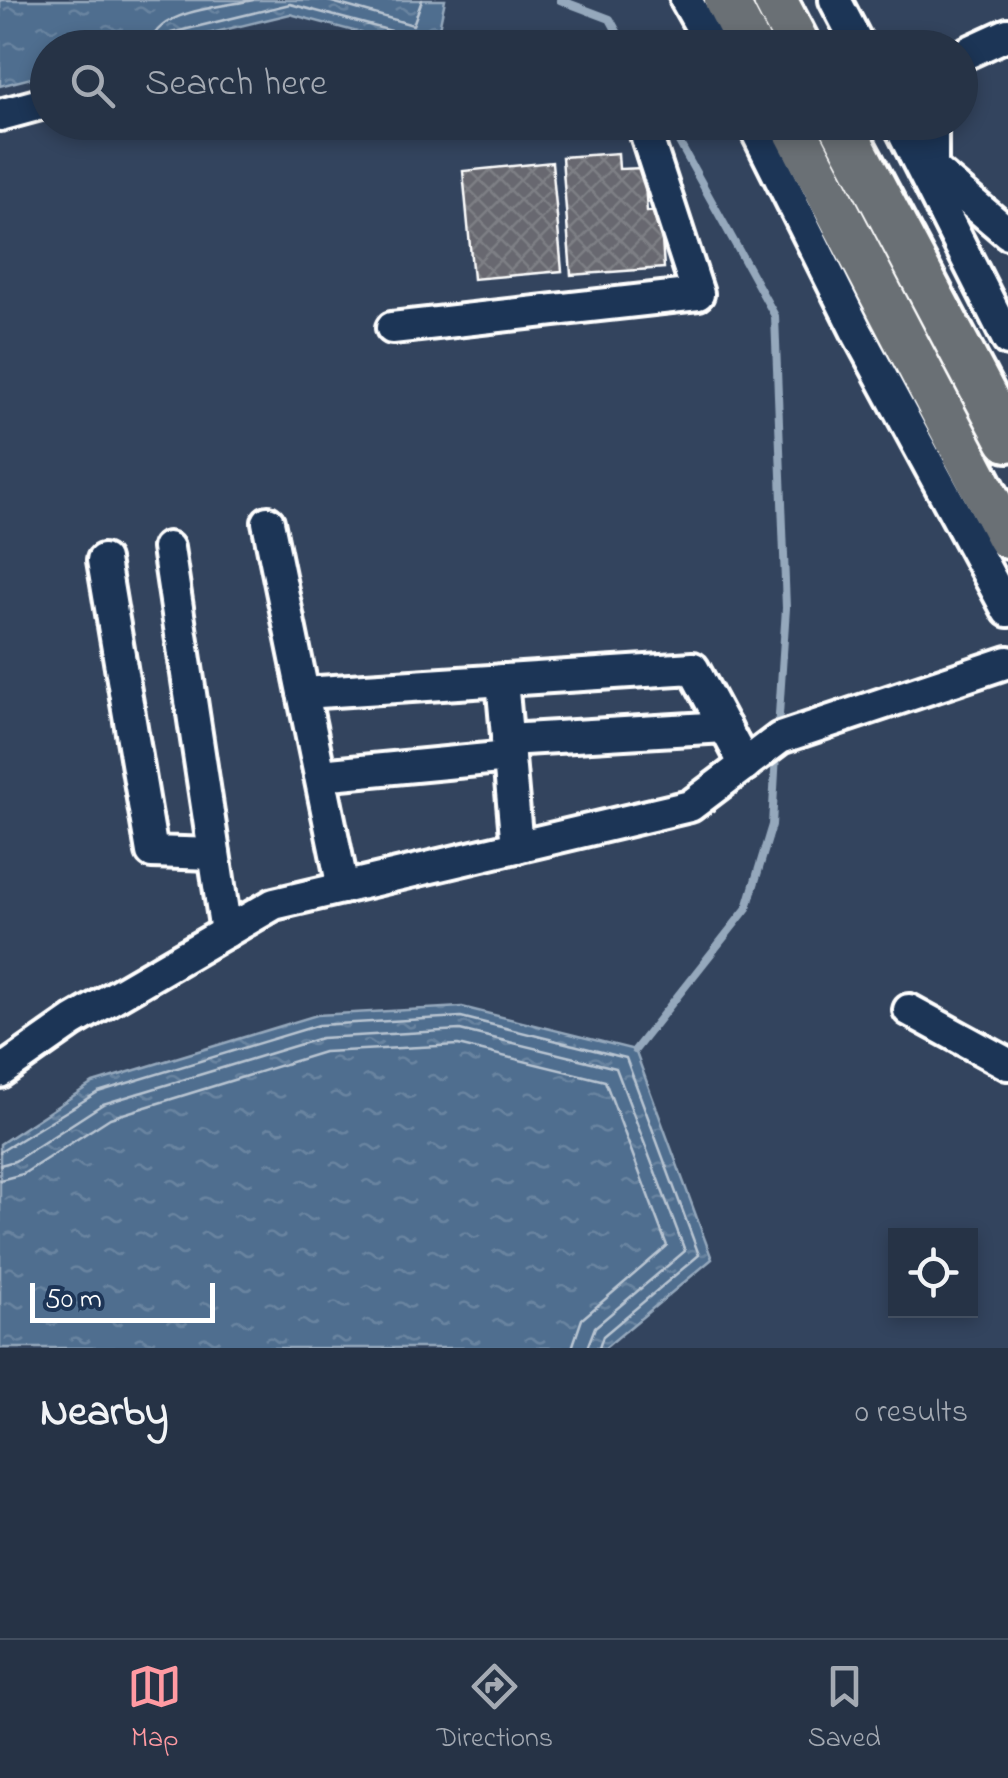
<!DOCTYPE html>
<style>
body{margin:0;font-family:"Indie Flower",sans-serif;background:#323f51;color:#f1f3f6}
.controls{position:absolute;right:30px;bottom:30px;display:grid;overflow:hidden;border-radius:0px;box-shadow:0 5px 15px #0003}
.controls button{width:90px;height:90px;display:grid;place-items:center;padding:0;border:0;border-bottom:2px solid #424e5f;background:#263346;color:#f1f3f6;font:50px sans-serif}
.scale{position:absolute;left:30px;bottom:25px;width:185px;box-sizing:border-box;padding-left:10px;border:5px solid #fff;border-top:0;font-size:28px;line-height:35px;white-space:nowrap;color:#fff;-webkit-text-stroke:8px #1d3557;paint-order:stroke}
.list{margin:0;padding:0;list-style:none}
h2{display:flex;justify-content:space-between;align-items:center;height:130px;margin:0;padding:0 40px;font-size:42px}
h2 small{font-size:32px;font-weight:400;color:#a4aab3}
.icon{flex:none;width:55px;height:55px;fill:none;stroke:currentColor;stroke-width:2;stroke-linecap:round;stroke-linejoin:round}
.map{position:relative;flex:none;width:1008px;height:1348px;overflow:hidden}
.search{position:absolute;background:#263346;box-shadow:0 5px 15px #0003;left:30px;right:30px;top:30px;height:110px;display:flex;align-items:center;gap:25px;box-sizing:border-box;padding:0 35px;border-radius:55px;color:#a4aab3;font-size:38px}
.sheet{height:290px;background:#263346}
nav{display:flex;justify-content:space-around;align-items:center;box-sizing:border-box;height:140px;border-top:2px solid #424e5f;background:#263346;font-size:28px;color:#a4aab3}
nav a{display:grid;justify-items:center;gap:5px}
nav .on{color:#ff9aa2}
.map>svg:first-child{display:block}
.water{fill:url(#water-ripples);stroke:#95a8bc;stroke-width:2.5}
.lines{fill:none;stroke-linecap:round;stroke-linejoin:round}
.shore{stroke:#b9c5d2;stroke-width:2.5}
.stream{stroke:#95a8bc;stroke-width:8}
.building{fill:url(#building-cross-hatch);stroke:#fff;stroke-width:2.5}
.minor-casing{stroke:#fff;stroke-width:38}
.highway-casing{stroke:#fff;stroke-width:50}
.minor{stroke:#1d3557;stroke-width:30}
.highway{stroke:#6a7074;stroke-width:42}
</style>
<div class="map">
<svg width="1008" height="1348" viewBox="0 0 1008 1348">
<defs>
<pattern id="water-ripples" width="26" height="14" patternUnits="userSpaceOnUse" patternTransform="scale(2.5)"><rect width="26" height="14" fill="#4f6e8f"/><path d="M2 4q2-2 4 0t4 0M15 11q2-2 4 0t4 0" fill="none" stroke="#6984a0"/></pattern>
<pattern id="building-cross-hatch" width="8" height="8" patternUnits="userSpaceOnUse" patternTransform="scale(2.5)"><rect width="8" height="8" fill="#676870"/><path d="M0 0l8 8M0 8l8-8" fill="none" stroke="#7e7f85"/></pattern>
</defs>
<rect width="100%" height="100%" fill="#33445e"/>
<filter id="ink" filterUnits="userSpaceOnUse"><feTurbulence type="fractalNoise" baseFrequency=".01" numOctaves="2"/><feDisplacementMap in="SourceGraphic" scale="20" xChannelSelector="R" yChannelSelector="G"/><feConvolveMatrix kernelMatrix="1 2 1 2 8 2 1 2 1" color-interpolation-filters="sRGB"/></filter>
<g filter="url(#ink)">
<g class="water">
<polygon points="0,0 445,0 435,47 414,47 290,14 154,47 48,48 47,74 0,86"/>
<polygon points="462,1007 635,1050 712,1259 605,1348 0,1348 0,1144 93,1083 317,1015"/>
</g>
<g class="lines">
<g class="shore">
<polyline points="325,0 413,25 422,0"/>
<path d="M150,48C152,10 223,7 253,0"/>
<polyline points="163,48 171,33 290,4 399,33 408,48"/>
<polyline points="0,1152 98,1092 319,1025 461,1017 626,1058 699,1255 603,1336 599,1348"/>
<polyline points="0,1165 15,1161 103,1104 321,1038 460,1030 616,1068 685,1251 595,1327 587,1348"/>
<polyline points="0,1180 23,1174 110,1118 324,1052 458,1045 605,1081 667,1246 582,1319 572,1348"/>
</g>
<g class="stream">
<polyline points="560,0 610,19 626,48"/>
<polyline points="668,122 775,316 786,608 778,730"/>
<polyline points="635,1050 747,908 772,825 776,754"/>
</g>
</g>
<g class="building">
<polygon points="618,153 619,169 644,168 647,212 660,211 664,268 571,275 562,157"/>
<polygon points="552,162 562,271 473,279 463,171"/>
</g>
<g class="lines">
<g class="minor-casing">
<g id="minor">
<polyline points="686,0 713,48"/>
<polyline points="835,0 860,48"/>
<polyline points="960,56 1008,34"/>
<polyline points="0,115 48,102"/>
<polyline points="752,122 856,330 1008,611"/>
<polyline points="898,122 1008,340"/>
<polyline points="922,160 1008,233"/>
<polyline points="932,168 932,122"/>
<polyline points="392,328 698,294 642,122"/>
<polyline points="268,522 343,888"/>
<polyline points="168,548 226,932"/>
<polyline points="103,560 152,852 214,854"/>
<polyline points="502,680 517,847"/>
<polyline points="303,693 693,668 745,765"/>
<polyline points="507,740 725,727"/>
<polyline points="320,775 509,757"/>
<polyline points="909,1010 1008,1064"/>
<polyline points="0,1072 73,1021 274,904 690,806 780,738 1008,662"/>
</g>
</g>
<g class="highway-casing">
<g id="highway">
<polyline points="726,0 751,48"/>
<polyline points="775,0 800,48"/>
<polyline points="791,122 1008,537"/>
<polyline points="840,122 1008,440"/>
</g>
</g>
<use href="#minor" class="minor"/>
<use href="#highway" class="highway"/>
</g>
</g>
</svg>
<div class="controls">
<button><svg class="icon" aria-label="locate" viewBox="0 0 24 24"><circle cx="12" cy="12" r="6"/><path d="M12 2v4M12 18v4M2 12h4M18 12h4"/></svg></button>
</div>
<div class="scale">50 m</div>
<div class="search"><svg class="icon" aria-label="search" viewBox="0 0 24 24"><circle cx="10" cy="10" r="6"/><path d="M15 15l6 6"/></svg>Search here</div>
</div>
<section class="sheet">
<h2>Nearby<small>0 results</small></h2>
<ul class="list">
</ul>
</section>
<nav>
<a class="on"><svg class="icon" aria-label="map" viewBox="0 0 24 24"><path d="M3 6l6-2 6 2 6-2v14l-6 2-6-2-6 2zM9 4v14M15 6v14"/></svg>Map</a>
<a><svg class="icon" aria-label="directions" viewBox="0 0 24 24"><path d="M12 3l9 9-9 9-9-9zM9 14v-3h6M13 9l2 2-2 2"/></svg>Directions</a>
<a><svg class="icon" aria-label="saved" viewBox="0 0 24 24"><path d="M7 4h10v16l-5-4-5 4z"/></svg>Saved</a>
</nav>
